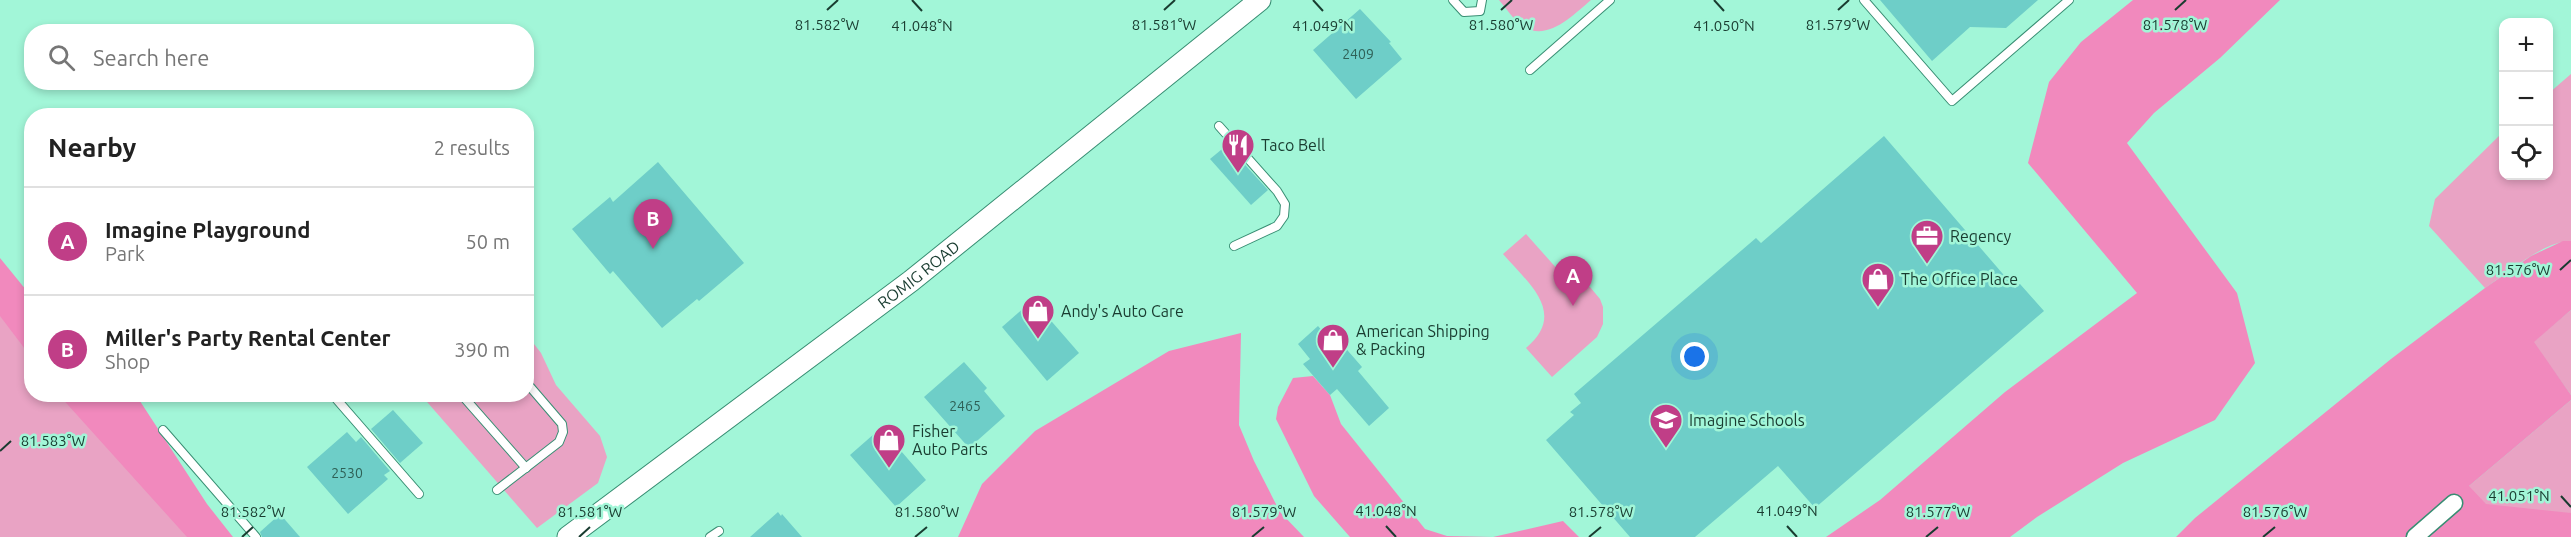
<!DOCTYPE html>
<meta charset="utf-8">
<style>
body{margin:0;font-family:Ubuntu,sans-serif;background:#f2f2f2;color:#222}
.controls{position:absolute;right:18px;top:18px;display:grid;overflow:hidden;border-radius:12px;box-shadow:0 3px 9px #0003}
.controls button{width:54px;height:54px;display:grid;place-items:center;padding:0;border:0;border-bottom:2px solid #e0e0e0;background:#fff;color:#222;font:30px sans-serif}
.you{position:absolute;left:1695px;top:357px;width:21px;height:21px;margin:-15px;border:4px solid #fff;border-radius:50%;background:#1a73e8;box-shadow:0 0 0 9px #1a73e833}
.badge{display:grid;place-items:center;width:39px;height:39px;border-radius:50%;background:#c03e87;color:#fff;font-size:20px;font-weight:700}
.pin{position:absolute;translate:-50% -50px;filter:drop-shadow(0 2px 3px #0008)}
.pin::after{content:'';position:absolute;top:32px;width:21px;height:18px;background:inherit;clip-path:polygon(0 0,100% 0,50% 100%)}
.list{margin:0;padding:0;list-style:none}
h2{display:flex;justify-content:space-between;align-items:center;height:78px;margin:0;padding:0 24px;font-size:26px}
h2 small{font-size:20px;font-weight:400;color:#767676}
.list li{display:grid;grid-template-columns:39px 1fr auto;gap:18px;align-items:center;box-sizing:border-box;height:108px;padding:0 24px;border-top:2px solid #e0e0e0}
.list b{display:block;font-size:22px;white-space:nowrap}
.list p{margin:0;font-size:20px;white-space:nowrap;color:#767676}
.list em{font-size:20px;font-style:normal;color:#767676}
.icon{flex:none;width:33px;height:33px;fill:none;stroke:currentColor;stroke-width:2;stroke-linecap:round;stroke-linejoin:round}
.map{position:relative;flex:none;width:2571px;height:537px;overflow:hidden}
.search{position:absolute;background:#fff;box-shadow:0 3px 9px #0003;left:24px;top:24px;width:510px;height:66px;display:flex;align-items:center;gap:15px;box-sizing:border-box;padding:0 21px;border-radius:24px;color:#767676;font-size:22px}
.panel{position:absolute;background:#fff;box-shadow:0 3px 9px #0003;left:24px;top:108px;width:510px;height:294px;border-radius:24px}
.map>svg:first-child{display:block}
.green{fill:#e9a3c4}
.forest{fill:#f189bd}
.building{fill:#6ecec8}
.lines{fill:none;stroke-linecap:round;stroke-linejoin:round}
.service-casing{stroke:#388e73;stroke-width:10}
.minor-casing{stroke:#388e73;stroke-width:19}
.tertiary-casing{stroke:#388e73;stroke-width:23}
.service{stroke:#fff;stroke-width:8}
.minor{stroke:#fff;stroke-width:16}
.tertiary{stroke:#fff;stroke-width:21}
.ticks{fill:none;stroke:#193c30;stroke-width:2}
.labels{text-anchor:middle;stroke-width:5;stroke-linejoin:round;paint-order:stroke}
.number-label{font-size:14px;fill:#2e6056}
.poi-label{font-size:16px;fill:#193c30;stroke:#a2f6d8;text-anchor:start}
.street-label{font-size:16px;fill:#193c30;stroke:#a2f6d8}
.ticks-label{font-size:15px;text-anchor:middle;fill:#193c30;stroke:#a2f6d8;stroke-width:5;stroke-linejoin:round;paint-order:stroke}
</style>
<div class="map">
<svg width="2571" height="537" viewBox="0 0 2571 537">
<rect width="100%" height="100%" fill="#a2f6d8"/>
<g class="green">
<path d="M1499,0H1591C1573,15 1546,44 1521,25C1513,19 1506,8 1499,0Z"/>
<path d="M2571,74V241C2544,241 2507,273 2485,288L2429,226L2435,199L2503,132L2504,176H2548L2549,93Z"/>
<path d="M1526,234L1559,271L1590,287L1600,299L1603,307V324L1597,337L1552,377L1526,348C1568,313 1528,283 1503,254Z"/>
<polygon points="0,300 31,337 32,394 79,395 198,537 0,537"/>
<polygon points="2571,310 2571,395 2533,342"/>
<polygon points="527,335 541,353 556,385 600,436 607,457 598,483 537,528 421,395 526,394"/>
<polygon points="2571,400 2571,537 2448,537 2469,486"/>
</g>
<g class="forest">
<polygon points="2133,0 2280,0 2220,58 2154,113 2127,143 2237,293 2255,363 2215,420 2123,463 2037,517 2010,537 1826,537 1880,500 2005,392 2137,293 2028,163 2049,82 2081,42"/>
<polygon points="2563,241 2571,241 2571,310 2534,342 2571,395 2571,400 2469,486 2486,504 2571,513 2571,537 2176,537 2195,518 2391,359 2485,288 2531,256"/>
<polygon points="0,258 31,296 31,357 0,316"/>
<polygon points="1241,333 1239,425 1254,461 1280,512 1304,537 958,537 982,484 1035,431 1169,351"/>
<polygon points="1313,376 1330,395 1341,424 1425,529 1447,536 1493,537 1563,521 1579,537 1350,537 1314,496 1276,419 1278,407 1293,378"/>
<polygon points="59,395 136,395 207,504 233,537 187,537"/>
</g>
<g class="building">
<polygon points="1880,0 2038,0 2006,28 1970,27 1932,61"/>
<polygon points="1360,9 1391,42 1389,43 1402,59 1356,99 1313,50"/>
<polygon points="1884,136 2015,288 2020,284 2044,311 1815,508 1778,466 1695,537 1630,537 1546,440 1574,415 1570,412 1581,403 1574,394 1756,238 1761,243"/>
<polygon points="1227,145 1268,190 1251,205 1210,159"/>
<polygon points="658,162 744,263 699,301 697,299 662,328 613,271 610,274 572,229 610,197 613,202"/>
<polygon points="1033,300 1079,353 1047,381 1002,327"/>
<polygon points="1318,326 1330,340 1335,336 1362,367 1358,371 1389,408 1369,426 1337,389 1330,395 1303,364 1310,359 1298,344"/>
<polygon points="964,362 987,388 984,391 1005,416 969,448 924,397"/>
<polygon points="393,410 423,443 400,463 371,429"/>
<polygon points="883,430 926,480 896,507 850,455 874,434 876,436"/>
<polygon points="347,432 356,442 361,437 390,471 384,475 388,479 348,514 307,467"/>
<polygon points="778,512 781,516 782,514 802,537 750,537"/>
<polygon points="280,514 300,537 262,537 260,532"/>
</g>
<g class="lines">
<g class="service-casing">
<g id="service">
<polyline points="1453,0 1464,12 1480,11 1482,0"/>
<polyline points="1864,0 1952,101 2069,0"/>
<polyline points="1530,70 1610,0"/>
<polyline points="1219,126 1277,191 1285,204 1284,216 1277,226 1234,246"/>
<polyline points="332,394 419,494"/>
<polyline points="461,394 526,468"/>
<polyline points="163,430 256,537"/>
<polyline points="497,490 559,442 563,432 562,424 526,382"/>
<polyline points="710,537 719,531"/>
</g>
</g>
<g class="minor-casing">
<polyline id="minor" points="2415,537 2454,503"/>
</g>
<g class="tertiary-casing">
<g id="tertiary">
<path id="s1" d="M568,537L911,281L1260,0"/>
</g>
</g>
<use href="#service" class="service"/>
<use href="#minor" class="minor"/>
<use href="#tertiary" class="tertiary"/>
</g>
<path class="ticks" d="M912,0L922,11M1313,0L1323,11M1714,0L1724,11M827,10L838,0M1164,10L1175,0M1501,10L1512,0M1838,10L1849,0M2175,10L2186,0M2560,270L2571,260M0,451L11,441M2561,496L2571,507M1386,526L1396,537M1787,526L1797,537M242,537L253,527M579,537L590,527M915,537L927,527M1252,537L1264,527M1589,537L1601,527M1926,537L1938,527M2263,537L2275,527"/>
<defs>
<g id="restaurant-pin" transform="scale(1.725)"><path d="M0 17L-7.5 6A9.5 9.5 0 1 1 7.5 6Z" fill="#c03e87" stroke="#a2f6d8"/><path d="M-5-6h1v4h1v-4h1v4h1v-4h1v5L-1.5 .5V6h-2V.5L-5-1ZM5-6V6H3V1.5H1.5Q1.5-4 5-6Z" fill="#fff"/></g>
<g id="office-pin" transform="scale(1.725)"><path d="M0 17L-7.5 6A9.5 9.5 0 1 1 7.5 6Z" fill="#c03e87" stroke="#a2f6d8"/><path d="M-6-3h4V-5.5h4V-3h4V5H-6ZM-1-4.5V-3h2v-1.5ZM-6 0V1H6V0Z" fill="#fff"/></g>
<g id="shop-pin" transform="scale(1.725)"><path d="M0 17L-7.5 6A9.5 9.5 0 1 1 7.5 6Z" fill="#c03e87" stroke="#a2f6d8"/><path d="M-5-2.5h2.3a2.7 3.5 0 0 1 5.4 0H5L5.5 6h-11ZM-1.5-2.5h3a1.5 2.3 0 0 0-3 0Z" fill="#fff"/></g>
<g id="school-pin" transform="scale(1.725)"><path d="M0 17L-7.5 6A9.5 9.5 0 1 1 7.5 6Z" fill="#c03e87" stroke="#a2f6d8"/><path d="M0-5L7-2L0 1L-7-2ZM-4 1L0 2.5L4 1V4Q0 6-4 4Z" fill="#fff"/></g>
</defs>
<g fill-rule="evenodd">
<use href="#restaurant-pin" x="1238" y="145"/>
<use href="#office-pin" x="1927" y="236"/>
<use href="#shop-pin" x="1878" y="279"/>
<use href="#shop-pin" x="1038" y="311"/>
<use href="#shop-pin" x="1333" y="340"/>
<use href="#school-pin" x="1666" y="420"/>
<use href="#shop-pin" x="889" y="440"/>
</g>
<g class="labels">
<g class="number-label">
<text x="1358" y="59">2409</text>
<text x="965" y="411">2465</text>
<text x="347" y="478">2530</text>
</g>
<g class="poi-label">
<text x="1261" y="151">Taco Bell</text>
<text x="1950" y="242">Regency</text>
<text x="1901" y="285">The Office Place</text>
<text x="1061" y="317">Andy's Auto Care</text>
<text x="1356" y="337">American Shipping<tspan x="1356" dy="18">&amp; Packing</tspan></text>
<text x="1689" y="426">Imagine Schools</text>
<text x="912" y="437">Fisher<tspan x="912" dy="18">Auto Parts</tspan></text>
</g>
<g class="street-label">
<text dy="6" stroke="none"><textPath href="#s1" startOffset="438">ROMIG ROAD</textPath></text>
</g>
</g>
<g class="ticks-label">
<text x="827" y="30">81.582°W</text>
<text x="1164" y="30">81.581°W</text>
<text x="1501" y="30">81.580°W</text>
<text x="1838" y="30">81.579°W</text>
<text x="2175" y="30">81.578°W</text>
<text x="922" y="31">41.048°N</text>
<text x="1323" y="31">41.049°N</text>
<text x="1724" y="31">41.050°N</text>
<text x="2518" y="275">81.576°W</text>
<text x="53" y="446">81.583°W</text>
<text x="2519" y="501">41.051°N</text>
<text x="1386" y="516">41.048°N</text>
<text x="1787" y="516">41.049°N</text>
<text x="253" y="517">81.582°W</text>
<text x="590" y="517">81.581°W</text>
<text x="927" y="517">81.580°W</text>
<text x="1264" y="517">81.579°W</text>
<text x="1601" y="517">81.578°W</text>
<text x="1938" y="517">81.577°W</text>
<text x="2275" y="517">81.576°W</text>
</g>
</svg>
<div class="controls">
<button>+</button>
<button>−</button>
<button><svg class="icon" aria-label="locate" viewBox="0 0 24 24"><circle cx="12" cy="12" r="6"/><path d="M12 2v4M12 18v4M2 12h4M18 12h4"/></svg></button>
</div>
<div class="you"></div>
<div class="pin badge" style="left:1573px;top:306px">A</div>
<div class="pin badge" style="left:653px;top:249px">B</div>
<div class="search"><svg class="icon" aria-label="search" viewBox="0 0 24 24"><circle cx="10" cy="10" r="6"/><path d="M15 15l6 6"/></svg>Search here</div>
<section class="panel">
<h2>Nearby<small>2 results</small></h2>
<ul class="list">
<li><span class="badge">A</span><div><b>Imagine Playground</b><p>Park</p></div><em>50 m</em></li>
<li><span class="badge">B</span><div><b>Miller's Party Rental Center</b><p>Shop</p></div><em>390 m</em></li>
</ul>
</section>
</div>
